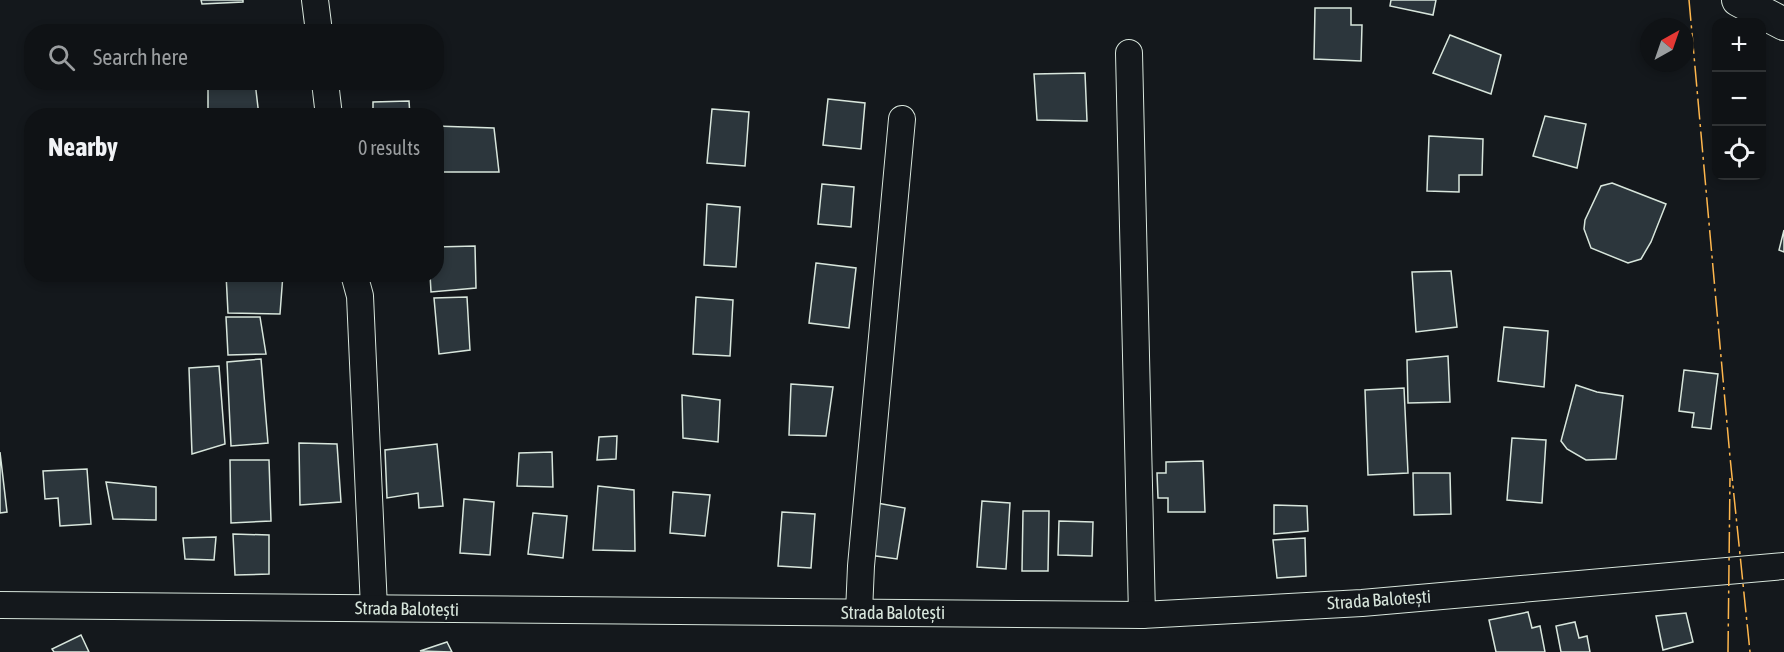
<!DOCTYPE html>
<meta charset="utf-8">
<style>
body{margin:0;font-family:"Asap Condensed",sans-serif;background:#181b1e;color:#f1f3f6}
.controls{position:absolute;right:18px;top:18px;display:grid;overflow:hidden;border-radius:12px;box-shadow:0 3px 9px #0003}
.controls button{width:54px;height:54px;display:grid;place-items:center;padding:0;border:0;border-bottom:2px solid #2f3234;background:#0f1215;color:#f1f3f6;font:30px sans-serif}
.compass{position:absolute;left:1640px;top:18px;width:54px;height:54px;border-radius:50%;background:#0f1215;box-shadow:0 3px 9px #0003;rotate:40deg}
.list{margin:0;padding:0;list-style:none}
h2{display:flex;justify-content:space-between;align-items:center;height:78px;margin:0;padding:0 24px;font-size:26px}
h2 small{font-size:20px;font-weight:400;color:#9b9ea0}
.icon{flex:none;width:33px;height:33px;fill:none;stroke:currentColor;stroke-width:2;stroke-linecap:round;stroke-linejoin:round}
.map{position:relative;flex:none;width:1784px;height:652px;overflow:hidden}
.search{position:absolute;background:#0f1215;box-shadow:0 3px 9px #0003;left:24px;top:24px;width:420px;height:66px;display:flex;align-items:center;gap:15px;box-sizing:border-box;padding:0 21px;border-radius:24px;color:#9b9ea0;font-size:22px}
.panel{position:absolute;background:#0f1215;box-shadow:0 3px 9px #0003;left:24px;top:108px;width:420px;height:174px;border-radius:24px}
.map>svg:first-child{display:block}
.building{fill:#2c363c;stroke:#d8e6dc;stroke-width:1.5}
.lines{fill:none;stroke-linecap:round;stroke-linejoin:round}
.minor-casing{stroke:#d8e6dc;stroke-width:28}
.tertiary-casing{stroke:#d8e6dc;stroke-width:34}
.minor{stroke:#14181c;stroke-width:26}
.tertiary{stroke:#14181c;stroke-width:32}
.power{stroke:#ffb74d;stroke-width:1.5;stroke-dasharray:21 4.5 3 4.5;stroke-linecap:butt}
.labels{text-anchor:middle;stroke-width:4.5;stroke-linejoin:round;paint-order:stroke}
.street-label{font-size:18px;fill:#d8e6dc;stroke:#14181c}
</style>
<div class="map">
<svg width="1784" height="652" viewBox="0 0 1784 652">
<rect width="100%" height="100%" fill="#14181c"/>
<g class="building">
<polygon points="201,0 243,0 243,2 202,4"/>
<polygon points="1391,0 1436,0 1433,15 1390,6"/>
<polygon points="1315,8 1351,8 1351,25 1362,25 1361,61 1314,59"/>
<polygon points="1450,35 1501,55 1491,94 1433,73"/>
<polygon points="1085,73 1087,121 1037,120 1034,74"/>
<polygon points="208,82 255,82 259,116 208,116"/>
<polygon points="828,99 865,103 861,149 823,145"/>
<polygon points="409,101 410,116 373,116 373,102"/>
<polygon points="712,109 749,112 745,166 707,163"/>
<polygon points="1545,116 1586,124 1577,168 1533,156"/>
<polygon points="436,126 494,128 499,172 436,172"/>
<polygon points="1429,136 1483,139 1482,175 1459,175 1459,192 1427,191"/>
<polygon points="1612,183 1666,204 1651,242 1641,259 1628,263 1591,248 1584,229 1585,220 1601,186"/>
<polygon points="822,184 854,187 851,227 818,224"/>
<polygon points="707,204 740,207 736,267 704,265"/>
<polygon points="1784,230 1784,252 1779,250"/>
<polygon points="475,246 476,288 431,292 430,274 436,274 436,247"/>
<polygon points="816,263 856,268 849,328 809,323"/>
<polygon points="1451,271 1457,327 1416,332 1412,272"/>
<polygon points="226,274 283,274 280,314 228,313"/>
<polygon points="467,297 470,350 439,354 434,298"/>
<polygon points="696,297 733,300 730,356 693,354"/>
<polygon points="226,317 260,317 266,354 228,355"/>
<polygon points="1504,327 1548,331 1544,387 1498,381"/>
<polygon points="1448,356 1450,402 1408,403 1407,360"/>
<polygon points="261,359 268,443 231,446 227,362"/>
<polygon points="219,366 225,444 192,454 189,368"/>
<polygon points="1684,370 1718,374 1711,429 1692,427 1694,413 1679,411"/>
<polygon points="791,384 833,387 826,436 789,435"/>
<polygon points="1576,385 1597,392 1623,396 1616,459 1586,460 1567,449 1561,441"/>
<polygon points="1404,388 1408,473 1368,475 1365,390"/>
<polygon points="682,395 720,400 718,442 683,438"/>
<polygon points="617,436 616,459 597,460 599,437"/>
<polygon points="1512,438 1546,440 1542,503 1507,500"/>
<polygon points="299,443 337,444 341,502 300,505"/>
<polygon points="437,444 443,506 419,508 418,493 387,498 385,450"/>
<polygon points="0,452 7,512 0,513"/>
<polygon points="552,452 553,487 517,486 519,453"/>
<polygon points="230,460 269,460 271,521 231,523"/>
<polygon points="1203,461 1205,512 1168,512 1168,498 1158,498 1157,473 1166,473 1166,462"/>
<polygon points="87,469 91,524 60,526 58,498 45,499 43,471"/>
<polygon points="1413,473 1450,473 1451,514 1414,515"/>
<polygon points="106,482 156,487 156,520 113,519"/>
<polygon points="598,486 634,490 635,551 593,550"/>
<polygon points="673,492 710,495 705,536 670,533"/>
<polygon points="464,499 494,502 490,555 460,553"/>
<polygon points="982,501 1010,503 1006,569 977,567"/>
<polygon points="877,503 905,508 897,559 869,555"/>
<polygon points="1274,505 1307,506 1308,531 1274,534"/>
<polygon points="1023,511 1049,511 1048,571 1022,571"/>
<polygon points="782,512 815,514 811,568 778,566"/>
<polygon points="533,513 567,516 563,558 528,554"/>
<polygon points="1059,521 1093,522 1092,556 1058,555"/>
<polygon points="233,534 269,535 269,574 235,575"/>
<polygon points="216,537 214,560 185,559 183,538"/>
<polygon points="1305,538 1306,576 1277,578 1273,540"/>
<polygon points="1528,612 1532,628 1540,626 1545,652 1496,652 1489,620"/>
<polygon points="1686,613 1693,642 1663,650 1656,616"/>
<polygon points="1575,622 1579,638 1587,636 1590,652 1561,652 1556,626"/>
<polygon points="81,635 89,652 54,652 52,649"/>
<polygon points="447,642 452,652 420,651"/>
</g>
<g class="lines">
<g class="minor-casing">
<g id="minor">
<polyline points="315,0 319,32"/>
<polyline points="1129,53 1142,615"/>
<polyline points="325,82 329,116"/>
<polyline points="354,274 360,296 374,608"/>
<polyline points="0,605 1142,615 1362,603 1784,566"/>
<polyline points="859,612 861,566 902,119"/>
</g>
</g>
<g class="tertiary-casing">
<polyline id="tertiary" points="1738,0 1784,24"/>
</g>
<use href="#minor" class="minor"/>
<use href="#tertiary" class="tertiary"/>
<g class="power">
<polyline points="1689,0 1730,457 1750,652"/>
<polyline points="1728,652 1730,478"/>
</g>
</g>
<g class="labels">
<g class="street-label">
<text transform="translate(1379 600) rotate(-4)" y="6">Strada Balotești</text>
<text transform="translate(407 609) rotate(1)" y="6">Strada Balotești</text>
<text x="893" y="619">Strada Balotești</text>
</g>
</g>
</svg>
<div class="controls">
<button>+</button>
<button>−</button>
<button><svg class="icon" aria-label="locate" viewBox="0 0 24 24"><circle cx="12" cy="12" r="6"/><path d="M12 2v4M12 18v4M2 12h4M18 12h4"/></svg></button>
</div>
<svg class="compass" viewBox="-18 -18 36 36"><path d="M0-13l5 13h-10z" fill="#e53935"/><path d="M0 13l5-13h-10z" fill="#9b9ea0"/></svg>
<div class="search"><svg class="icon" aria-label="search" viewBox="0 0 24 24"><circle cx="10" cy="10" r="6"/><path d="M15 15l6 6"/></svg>Search here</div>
<section class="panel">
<h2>Nearby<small>0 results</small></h2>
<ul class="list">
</ul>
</section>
</div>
